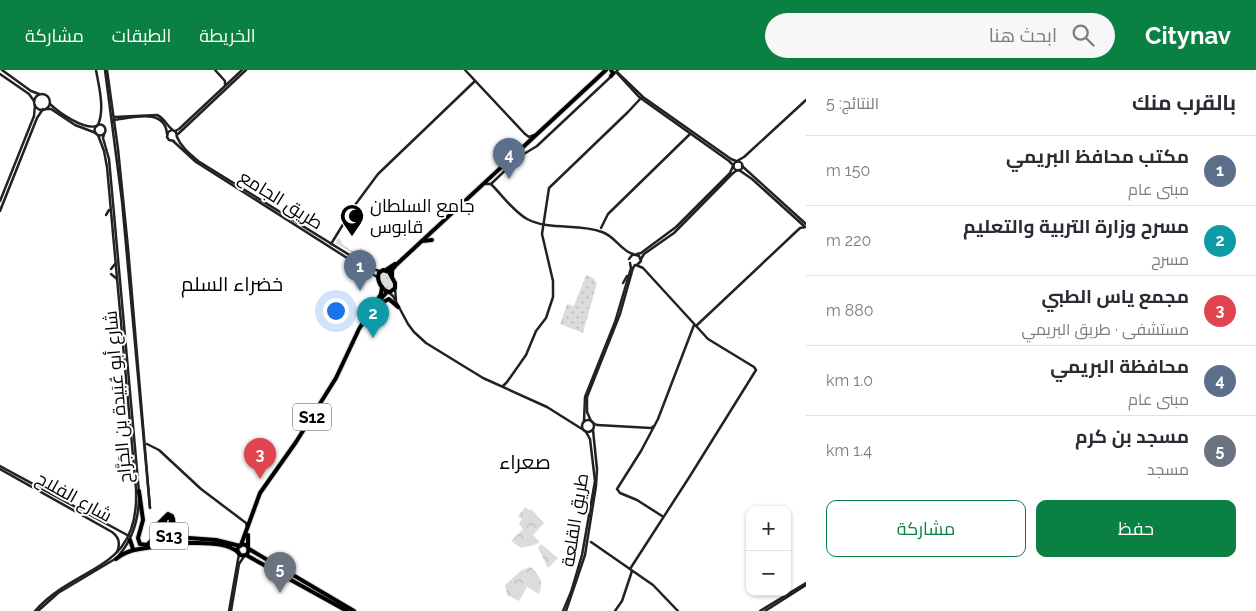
<!DOCTYPE html>
<html lang="ar">
<meta charset="utf-8">
<style>
body{margin:0;font-family:Raleway,Cairo,sans-serif;background:#f7f7f7;color:#2b2b33;direction:rtl}
.controls{position:absolute;right:15px;bottom:15px;display:grid;overflow:hidden;border-radius:10px;box-shadow:0 1px 4px #0004}
.controls button{width:45px;height:45px;display:grid;place-items:center;padding:0;border:0;border-bottom:1px solid #e1e1e2;background:#fff;color:#2b2b33;font:25px sans-serif}
.you{position:absolute;left:335px;top:240px;width:18px;height:18px;margin:-12px;border:4px solid #fff;border-radius:50%;background:#1a73e8;box-shadow:0 0 0 8px #1a73e833}
.badge{display:grid;place-items:center;width:32px;height:32px;border-radius:50%;background:#0b8043;color:#fff;font-size:16px;font-weight:700}
.pin{position:absolute;translate:-50% -41px;filter:drop-shadow(0 1px 2px #0008)}
.pin::after{content:'';position:absolute;top:26px;width:18px;height:15px;background:inherit;clip-path:polygon(0 0,100% 0,50% 100%)}
.list{margin:0;padding:0;list-style:none}
h2{display:flex;justify-content:space-between;align-items:center;height:65px;margin:0;padding:0 20px;font-size:21px}
h2 small{font-size:16px;font-weight:400;color:#7c7c81}
.list li{display:grid;grid-template-columns:32px 1fr auto;gap:15px;align-items:center;box-sizing:border-box;height:70px;padding:0 20px;border-top:1px solid #e1e1e2}
.list b{display:block;font-size:19px;white-space:nowrap}
.list p{margin:0;font-size:16px;white-space:nowrap;color:#7c7c81}
.list em{font-size:16px;font-style:normal;color:#7c7c81}
.actions{display:flex;gap:10px;padding:15px 20px}
.actions a{flex:1;padding:11px 0;border:1px solid #0b8043;border-radius:10px;text-align:center;font-size:18px;color:#0b8043}
.actions .main{background:#0b8043;color:#fff}
.icon{flex:none;width:28px;height:28px;fill:none;stroke:currentColor;stroke-width:2;stroke-linecap:round;stroke-linejoin:round}
.map{position:relative;flex:none;width:806px;height:541px;overflow:hidden;direction:ltr}
header{display:flex;align-items:center;gap:30px;box-sizing:border-box;height:70px;padding:0 25px;background:#0b8043;color:#fff}
header strong{font-size:24px}
nav{display:flex;gap:28px;margin-inline-start:auto;font-size:18px}
.search{width:350px;height:45px;background:#f7f7f7;display:flex;align-items:center;gap:12px;box-sizing:border-box;padding:0 18px;border-radius:28px;color:#7c7c81;font-size:19px}
main{display:flex}
aside{flex:1;background:#fff}
.map>svg:first-child{display:block}
.green{fill:url(#green-dots)}
.forest{fill:url(#forest-crowns)}
.lines{fill:none;stroke-linecap:round;stroke-linejoin:round}
.primary-casing{stroke:#dbdbdb;stroke-width:6}
.secondary{stroke:#222;stroke-width:2.5}
.primary{stroke:#000;stroke-width:4}
.labels{text-anchor:middle;stroke-width:4;stroke-linejoin:round;paint-order:stroke}
.shield{fill:#fff;stroke:#4c4c4c;stroke-width:1}
.shield-label{font-size:16px;font-weight:bold;fill:#000}
.street-label{font-size:18px;fill:#000;stroke:#fff}
.poi-label{font-size:18px;fill:#000;stroke:#fff;text-anchor:start}
.quarter-label{font-size:20px;fill:#000;stroke:#fff}
</style>
<header>
<strong>Citynav</strong>
<div class="search"><svg class="icon" aria-label="search" viewBox="0 0 24 24"><circle cx="10" cy="10" r="6"/><path d="M15 15l6 6"/></svg>ابحث هنا</div>
<nav><a>الخريطة</a><a>الطبقات</a><a>مشاركة</a></nav>
</header>
<main>
<aside>
<h2>بالقرب منك<small>النتائج: 5</small></h2>
<ul class="list">
<li><span class="badge" style="background:#5c6f8a">1</span><div><b>مكتب محافظ البريمي</b><p>مبنى عام</p></div><em>150 m</em></li>
<li><span class="badge" style="background:#0f9aa8">2</span><div><b>مسرح وزارة التربية والتعليم</b><p>مسرح</p></div><em>220 m</em></li>
<li><span class="badge" style="background:#e0444e">3</span><div><b>مجمع ياس الطبي</b><p>مستشفى · طريق البريمي</p></div><em>880 m</em></li>
<li><span class="badge" style="background:#5c6f8a">4</span><div><b>محافظة البريمي</b><p>مبنى عام</p></div><em>1.0 km</em></li>
<li><span class="badge" style="background:#6b7280">5</span><div><b>مسجد بن كرم</b><p>مسجد</p></div><em>1.4 km</em></li>
</ul>
<div class="actions"><a class="main">حفظ</a><a>مشاركة</a></div>
</aside>
<div class="map">
<svg width="806" height="541" viewBox="0 0 806 541">
<defs>
<pattern id="green-dots" width="8" height="8" patternUnits="userSpaceOnUse" patternTransform="scale(1.25)"><rect width="8" height="8" fill="#dcdcdc"/><path d="M2 2h.1M6 6h.1" fill="none" stroke="#bbb" stroke-width="1.8" stroke-linecap="round"/></pattern>
<pattern id="forest-crowns" width="20" height="18" patternUnits="userSpaceOnUse" patternTransform="scale(1.25)"><rect width="20" height="18" fill="#dcdcdc"/><path d="M2 6a3 3 0 1 1 6 0M12 15a3 3 0 1 1 6 0" fill="none" stroke="#bbb"/></pattern>
</defs>
<rect width="100%" height="100%" fill="#fff"/>
<g class="green">
<path d="M338,168L342,171L341,173C347,177 350,181 358,182L360,178L364,180L357,186L335,173Z"/>
<polygon points="384,202 388,203 394,215 393,220 385,220 379,208 380,204"/>
<polygon points="586,205 593,208 597,213 583,263 560,254 567,234 574,236"/>
</g>
<g class="forest">
<polygon points="525,437 529,440 531,439 544,453 533,465 540,472 534,475 521,478 511,471 523,459 519,454 522,449 518,446"/>
<polygon points="541,474 558,488 548,498 538,478"/>
<path d="M531,497C540,507 544,510 539,524L527,517L519,531L507,525L505,515L522,500Z"/>
</g>
<g class="lines">
<g class="primary-casing">
<g id="primary">
<polyline points="611,6 613,3 611,0"/>
<polyline points="422,171 432,170"/>
<path d="M383,200L389,202L395,213V218L390,222C382,221 376,210 379,203Z"/>
<polyline points="386,200 395,194"/>
<polyline points="392,207 392,200 396,195 606,0"/>
<polyline points="379,231 387,222"/>
<polyline points="379,234 389,229 398,237"/>
<path d="M139,421L143,450L138,468L140,474L147,475L157,465L159,453L168,444L172,446C176,453 171,461 175,467L216,470L240,476"/>
<polyline points="130,470 133,479"/>
<circle cx="243" cy="480" r="5.5"/>
<polyline points="241,475 260,423 296,372 336,308 359,259 381,224 382,217"/>
<polyline points="248,477 248,465"/>
<polyline points="249,479 354,541"/>
<polyline points="246,485 347,541"/>
<path d="M116,489C129,478 143,479 159,476L165,470V450L168,447L171,449L169,466L172,471C191,476 223,468 239,483"/>
</g>
</g>
<g class="secondary">
<polyline points="2,0 31,21 39,24"/>
<path d="M96,0C99,17 105,39 98,55"/>
<polyline points="105,0 122,131 150,438"/>
<polyline points="107,0 118,79 128,178 150,438"/>
<polyline points="215,0 225,11 225,15"/>
<polyline points="465,0 525,64 529,67 534,65"/>
<polyline points="616,2 639,27 729,91 733,95"/>
<polyline points="616,2 618,3 643,27 731,89 736,91"/>
<polyline points="0,4 29,24 34,31"/>
<circle cx="42" cy="32" r="8"/>
<path d="M50,34C59,43 84,60 97,56"/>
<polyline points="46,39 51,39 75,55 96,63"/>
<path d="M114,47L157,45C166,49 167,58 176,62L177,67"/>
<path d="M113,50C132,48 165,37 167,64"/>
<circle cx="100" cy="60" r="5.5"/>
<polyline points="172,60 168,62 167,67 169,70 174,71"/>
<polyline points="175,61 179,59 242,0"/>
<polyline points="104,64 103,68 109,89 114,144 139,422"/>
<polyline points="178,64 246,0"/>
<path d="M177,67C181,77 190,84 198,91L372,199L380,201"/>
<polyline points="173,71 196,92 377,207"/>
<polyline points="737,91 744,87 806,30"/>
<circle cx="738" cy="96" r="4.5"/>
<polyline points="742,96 806,154"/>
<polyline points="739,100 752,109 804,156"/>
<polyline points="485,114 491,114 519,87 537,76 618,0"/>
<path d="M491,114C502,125 513,141 527,149C550,161 579,153 602,162C615,166 621,181 633,184"/>
<polyline points="0,131 34,46 35,35"/>
<polyline points="0,141 37,48 43,39"/>
<polyline points="106,145 109,140"/>
<polyline points="601,158 608,144 690,64"/>
<polyline points="331,174 355,135 378,104 475,11"/>
<polyline points="637,184 641,183 676,157 730,103 733,96"/>
<polyline points="629,189 633,184 639,186 641,191 637,195"/>
<polyline points="641,189 644,184 674,163 732,104 737,100"/>
<polyline points="111,199 115,194"/>
<polyline points="111,204 117,209"/>
<polyline points="623,213 627,206"/>
<polyline points="395,218 396,230"/>
<polyline points="388,222 393,226 408,254 414,262 426,273 483,308 547,337 582,359"/>
<polyline points="696,256 800,158 806,157"/>
<polyline points="503,316 507,312 526,285 536,261 546,248 553,227 553,211 542,164 549,118 628,42 641,28"/>
<circle cx="588" cy="356" r="6"/>
<polyline points="584,351 585,327 615,252 631,198 630,193"/>
<polyline points="591,351 587,342 587,327 620,244 633,198 635,195"/>
<polyline points="593,353 597,355 651,358 654,356"/>
<polyline points="147,374 159,380 201,419 246,453 247,457"/>
<polyline points="0,396 129,466"/>
<path d="M0,399L112,462C119,467 121,473 117,482"/>
<polyline points="662,446 637,430 620,423 617,419 641,381 658,349 694,255"/>
<polyline points="591,472 653,515 678,541"/>
<path d="M119,485C133,469 138,451 139,430"/>
<polyline points="630,499 690,406 756,300 754,297 708,269 643,198 636,195"/>
<path d="M35,541C78,493 140,503 136,419L107,97L104,81L98,65"/>
<polyline points="38,541 58,523 115,489"/>
<polyline points="229,541 239,484"/>
<polyline points="231,541 239,494 245,485"/>
<polyline points="563,541 571,522 582,485 595,411 590,369 586,362"/>
<polyline points="566,541 585,485 596,416 597,399 593,360"/>
<polyline points="615,541 622,531 632,501"/>
<polyline points="760,541 806,513"/>
<polyline points="765,541 806,515"/>
</g>
<use href="#primary" class="primary"/>
</g>
<defs>
<g id="mosque-pin" transform="scale(1.25)"><path d="M0 17L-7.5 6A9.5 9.5 0 1 1 7.5 6Z" fill="#000" stroke="#fff"/><path d="M3.5-4.9A6 6 0 1 0 3.5 4.9A5 5 0 1 1 3.5-4.9Z" fill="#fff"/></g>
</defs>
<g fill-rule="evenodd">
<use href="#mosque-pin" x="352" y="146"/>
</g>
<g class="labels">
<g class="shield">
<rect x="293" y="333.5" width="38" height="27" rx="4"/>
<rect x="150" y="452.5" width="38" height="27" rx="4"/>
</g>
<g class="shield-label">
<text x="312" y="353">S12</text>
<text x="169" y="472">S13</text>
</g>
<g class="street-label">
<text transform="translate(281 130) rotate(32)" y="6">طريق الجامع</text>
<text transform="translate(118 327) rotate(-95)" y="6">شارع أبو عُبَيدة بن الجَرَّاح</text>
<text transform="translate(74 427) rotate(29)" y="6">شارع الفلاح</text>
<text transform="translate(575 450) rotate(-81)" y="6">طريق القلعة</text>
</g>
<g class="poi-label">
<text x="370" y="142">جامع السلطان<tspan x="370" dy="21">قابوس</tspan></text>
</g>
<g class="quarter-label">
<text x="232" y="221">خضراء السلم</text>
<text x="525" y="399">صعراء</text>
</g>
</g>
</svg>
<div class="controls">
<button>+</button>
<button>−</button>
</div>
<div class="you"></div>
<div class="pin badge" style="left:360px;top:221px;background:#5c6f8a">1</div>
<div class="pin badge" style="left:373px;top:268px;background:#0f9aa8">2</div>
<div class="pin badge" style="left:260px;top:409px;background:#e0444e">3</div>
<div class="pin badge" style="left:509px;top:109px;background:#5c6f8a">4</div>
<div class="pin badge" style="left:280px;top:523px;background:#6b7280">5</div>
</div>
</main>
